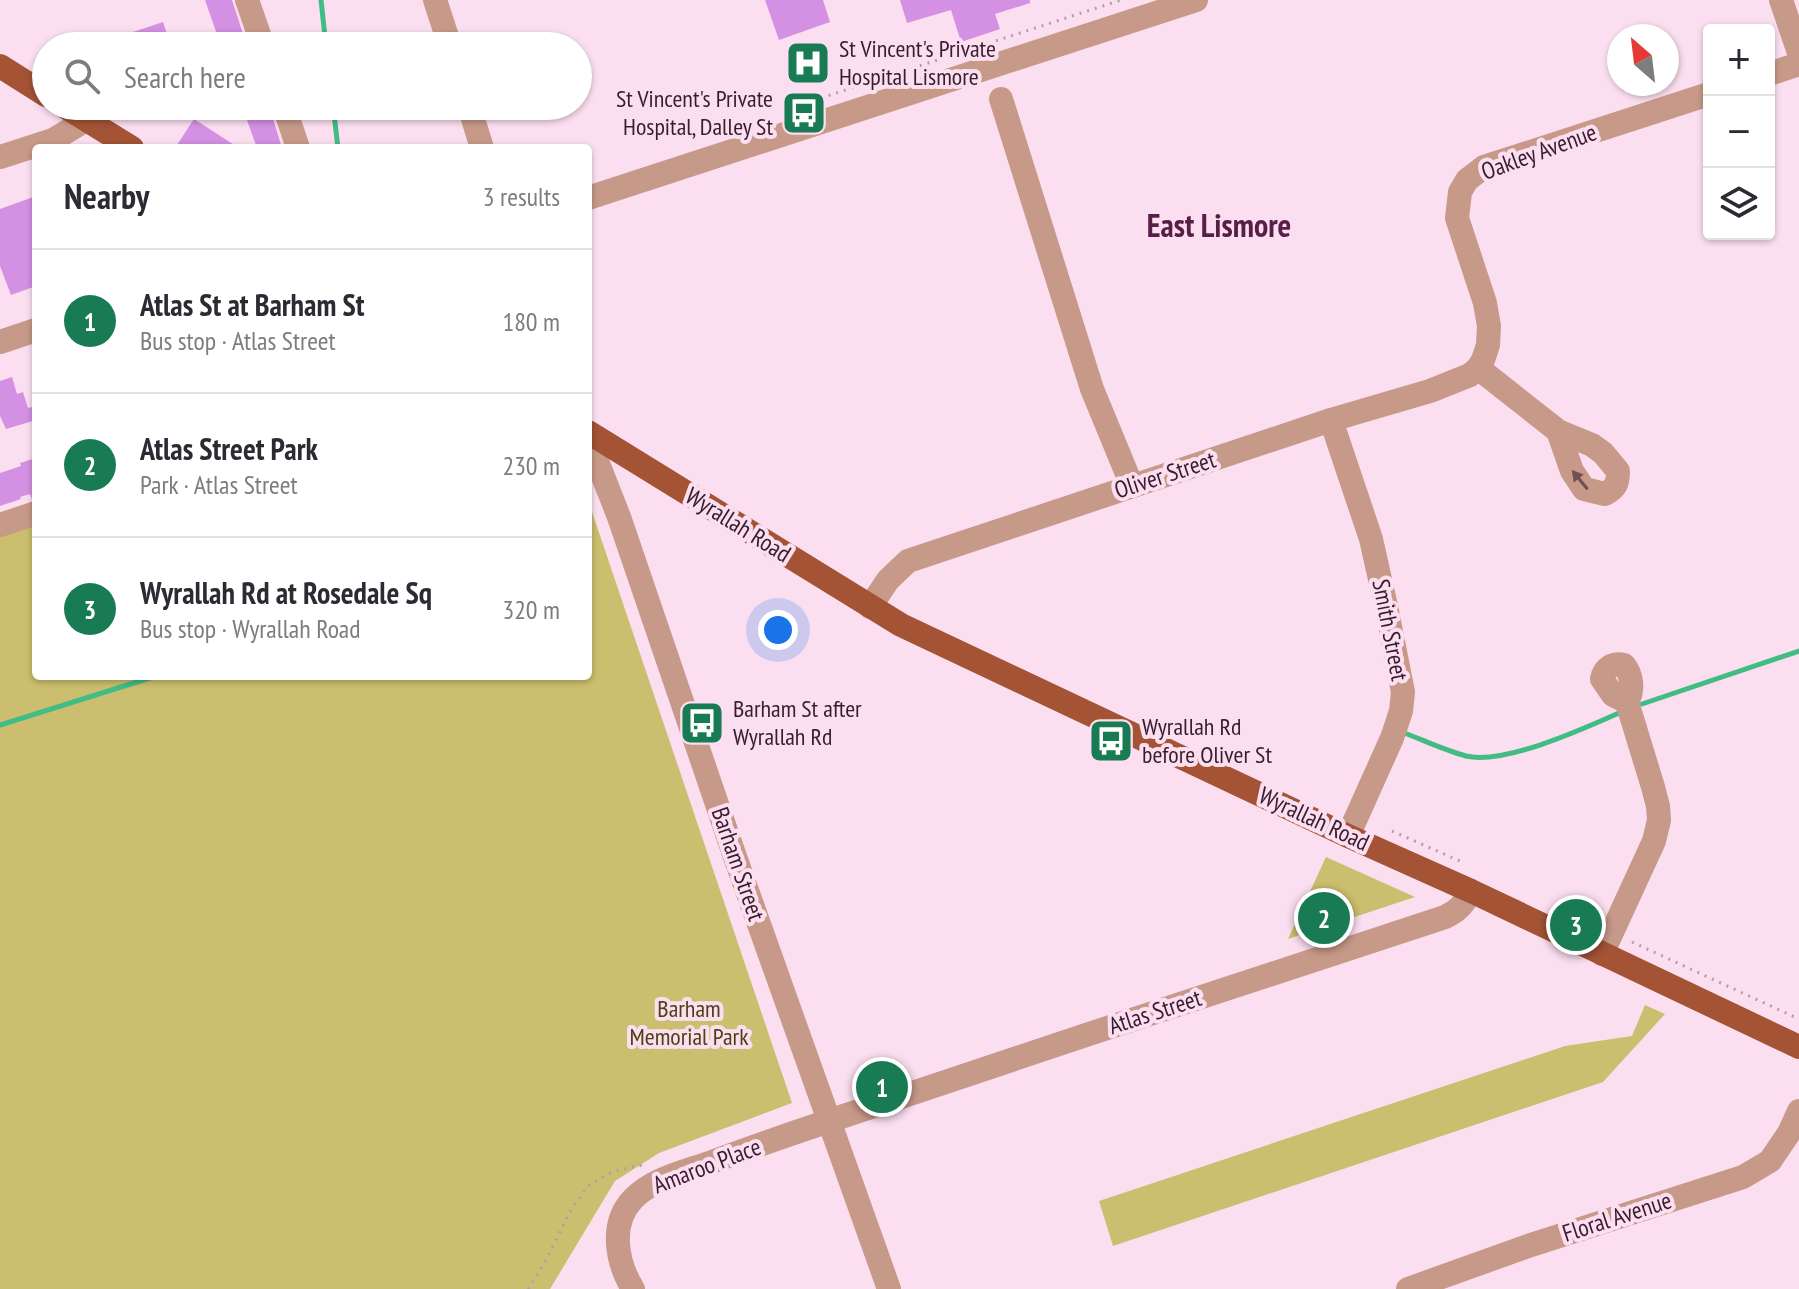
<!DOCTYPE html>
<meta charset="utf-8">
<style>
body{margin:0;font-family:"PT Sans Narrow",sans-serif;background:#f7f7f7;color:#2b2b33}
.controls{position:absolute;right:24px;top:24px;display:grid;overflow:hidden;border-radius:8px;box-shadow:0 2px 6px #0004}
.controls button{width:72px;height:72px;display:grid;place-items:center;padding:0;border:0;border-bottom:2px solid #e1e1e2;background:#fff;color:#2b2b33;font:40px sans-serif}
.compass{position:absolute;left:1607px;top:24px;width:72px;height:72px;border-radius:50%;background:#fff;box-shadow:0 2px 6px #0004;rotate:332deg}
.you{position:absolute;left:778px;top:630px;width:28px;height:28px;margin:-20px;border:6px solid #fff;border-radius:50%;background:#1a73e8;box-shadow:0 0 0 12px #1a73e833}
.badge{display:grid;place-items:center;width:52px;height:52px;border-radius:50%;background:#197b53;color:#fff;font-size:26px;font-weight:700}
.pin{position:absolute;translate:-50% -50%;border:4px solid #fff;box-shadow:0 2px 8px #0006}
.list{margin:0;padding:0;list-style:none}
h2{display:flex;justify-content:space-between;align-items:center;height:104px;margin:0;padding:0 32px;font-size:34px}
h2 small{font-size:26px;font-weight:400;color:#7c7c81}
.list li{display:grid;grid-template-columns:52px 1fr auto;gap:24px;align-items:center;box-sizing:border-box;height:144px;padding:0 32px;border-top:2px solid #e1e1e2}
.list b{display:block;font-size:30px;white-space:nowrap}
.list p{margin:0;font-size:26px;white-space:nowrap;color:#7c7c81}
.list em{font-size:26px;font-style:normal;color:#7c7c81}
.icon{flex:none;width:44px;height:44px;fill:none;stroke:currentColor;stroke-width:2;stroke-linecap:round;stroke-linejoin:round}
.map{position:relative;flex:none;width:1799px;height:1289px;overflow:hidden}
.search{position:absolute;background:#fff;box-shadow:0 2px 6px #0004;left:32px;top:32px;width:560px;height:88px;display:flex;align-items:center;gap:20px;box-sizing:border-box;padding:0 28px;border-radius:44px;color:#7c7c81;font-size:30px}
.panel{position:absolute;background:#fff;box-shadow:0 2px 6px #0004;left:32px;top:144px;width:560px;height:536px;border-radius:8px}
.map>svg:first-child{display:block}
.green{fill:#cbbe6e}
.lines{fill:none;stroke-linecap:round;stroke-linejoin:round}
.stream{stroke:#41bc85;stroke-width:5}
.building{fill:#d490e3}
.path{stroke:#b79bac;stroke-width:3;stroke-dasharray:2 6;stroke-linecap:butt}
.minor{stroke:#c79988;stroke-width:24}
.major{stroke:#a45335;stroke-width:24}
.oneway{fill:#714f52}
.labels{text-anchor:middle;stroke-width:8;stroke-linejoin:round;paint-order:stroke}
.poi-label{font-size:24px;fill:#371d2e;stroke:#fbdff0;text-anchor:start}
.street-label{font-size:24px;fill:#371d2e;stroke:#fbdff0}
.park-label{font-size:24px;fill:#4a4213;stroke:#fbdff0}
.district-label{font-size:32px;font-weight:bold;fill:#571f47;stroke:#fbdff0}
</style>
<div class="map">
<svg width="1799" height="1289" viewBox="0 0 1799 1289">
<rect width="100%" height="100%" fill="#fbdff0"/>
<g class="green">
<polygon points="588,500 792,1103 659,1153 615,1181 550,1289 0,1289 0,525 36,513 36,676 588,676"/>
<polygon points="1326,857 1415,897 1288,939"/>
<polygon points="1645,1005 1665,1014 1603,1082 1113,1246 1099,1201 1565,1046 1632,1036"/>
</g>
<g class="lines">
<g class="stream">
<polyline points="321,0 326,46"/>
<polyline points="333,106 338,148"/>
<polyline points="1642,704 1799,651"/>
<polyline points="0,725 156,676"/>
<path d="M1402,732C1423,740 1444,750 1466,756C1504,765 1583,729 1619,713"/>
</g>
</g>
<g class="building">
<polygon points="205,0 232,0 247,46 221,46"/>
<polygon points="765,0 823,0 830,22 779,40"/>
<polygon points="900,0 1030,0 1030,3 995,14 1000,29 961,42 951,10 907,23"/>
<polygon points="163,22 171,46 100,46 100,43"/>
<polygon points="242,106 269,106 282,148 257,148"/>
<polygon points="194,119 239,148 175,148"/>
<polygon points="36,196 36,286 11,295 0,266 0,209"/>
<polygon points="12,377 17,394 23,392 28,408 36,406 36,420 6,429 0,416 0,381"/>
<polygon points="36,458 36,498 32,499 30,494 20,497 21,499 0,506 0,473 21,466 20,463"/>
</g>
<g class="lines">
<g class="path">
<polyline points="821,98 1121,0"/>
<polyline points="1392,831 1462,862"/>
<polyline points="1632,942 1799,1019"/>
<polyline points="528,1289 545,1262 571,1210 588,1186 609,1173 640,1165 642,1167"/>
</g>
<g class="minor">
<polyline points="247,0 263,46"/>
<polyline points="435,0 450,46"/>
<polyline points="1781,0 1799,53"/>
<polyline points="1769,74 1799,64"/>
<polyline points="1001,99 1092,389 1132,486"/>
<polyline points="284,106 298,148"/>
<polyline points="469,106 482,148"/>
<polyline points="0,157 53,140 86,120"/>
<polyline points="588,198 1196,0"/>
<polyline points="0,342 36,330"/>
<path d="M1478,368L1558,431L1592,445L1603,453L1618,471C1618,483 1616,488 1605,494L1584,489L1572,471L1558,431"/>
<polyline points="1331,420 1371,539 1386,606 1403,692 1401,711 1392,738 1348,836"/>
<polyline points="588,438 619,517 734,854 889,1289"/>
<polyline points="0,525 36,513"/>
<polyline points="870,607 888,580 908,561 1331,420 1430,391 1470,375 1478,368 1483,360 1488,345 1489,326 1485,303 1457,218 1460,192 1467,180 1484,167 1709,94"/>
<path d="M1602,954L1654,841L1659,820L1658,806L1653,787L1627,702C1634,690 1632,675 1624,665C1613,662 1604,668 1602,679L1613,695L1627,702"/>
<path d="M633,1289C617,1263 609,1224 633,1199C652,1179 683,1172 709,1163C745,1150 781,1137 817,1125C1026,1054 1235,986 1445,917C1458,911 1464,904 1471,891"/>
<polyline points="1408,1289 1531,1245 1743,1177 1770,1161 1789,1133 1799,1111"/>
</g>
<g class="major">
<polyline points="0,66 46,95"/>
<polyline points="64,106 132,148"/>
<polyline points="588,432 901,625 1348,836 1471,891 1799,1047"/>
</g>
</g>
<defs><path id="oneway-solid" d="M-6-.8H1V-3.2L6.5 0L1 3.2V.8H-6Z" transform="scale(2)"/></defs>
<use class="oneway" href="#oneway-solid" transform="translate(1580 480) rotate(-129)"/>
<defs>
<g id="hospital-square" transform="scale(2.3)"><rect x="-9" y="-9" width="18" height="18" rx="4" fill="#197b53" stroke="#fbdff0"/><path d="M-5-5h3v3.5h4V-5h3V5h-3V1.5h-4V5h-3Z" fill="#fff"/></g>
<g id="bus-square" transform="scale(2.3)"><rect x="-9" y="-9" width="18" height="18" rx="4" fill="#197b53" stroke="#fbdff0"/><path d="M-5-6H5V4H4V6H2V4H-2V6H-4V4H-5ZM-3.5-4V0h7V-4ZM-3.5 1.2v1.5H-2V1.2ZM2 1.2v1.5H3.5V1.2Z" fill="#fff"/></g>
</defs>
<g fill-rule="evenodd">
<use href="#hospital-square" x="808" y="63"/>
<use href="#bus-square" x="804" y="113"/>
<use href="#bus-square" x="702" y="723"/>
<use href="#bus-square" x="1111" y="741"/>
</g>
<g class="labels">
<g class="poi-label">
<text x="839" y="57">St Vincent's Private<tspan x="839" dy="28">Hospital Lismore</tspan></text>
<text x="773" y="107" text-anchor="end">St Vincent's Private<tspan x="773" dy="28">Hospital, Dalley St</tspan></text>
<text x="733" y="717">Barham St after<tspan x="733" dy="28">Wyrallah Rd</tspan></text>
<text x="1142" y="735">Wyrallah Rd<tspan x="1142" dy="28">before Oliver St</tspan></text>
</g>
<g class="street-label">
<text transform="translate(1539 152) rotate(-20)" y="8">Oakley Avenue</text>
<text transform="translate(1165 475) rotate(-18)" y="8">Oliver Street</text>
<text transform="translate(738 525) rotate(32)" y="8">Wyrallah Road</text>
<text transform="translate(1390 630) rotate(79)" y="8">Smith Street</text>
<text transform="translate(1314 819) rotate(25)" y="8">Wyrallah Road</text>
<text transform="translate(738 864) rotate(71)" y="8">Barham Street</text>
<text transform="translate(1155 1012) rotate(-18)" y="8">Atlas Street</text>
<text transform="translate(707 1166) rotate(-21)" y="8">Amaroo Place</text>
<text transform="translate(1617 1217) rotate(-18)" y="8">Floral Avenue</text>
</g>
<g class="park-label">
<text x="689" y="1017">Barham<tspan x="689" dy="28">Memorial Park</tspan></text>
</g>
<g class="district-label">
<text x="1219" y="237">East Lismore</text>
</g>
</g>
</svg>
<div class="controls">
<button>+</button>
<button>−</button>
<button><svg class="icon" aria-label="layers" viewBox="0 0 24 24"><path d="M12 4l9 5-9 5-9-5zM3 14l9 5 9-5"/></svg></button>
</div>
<svg class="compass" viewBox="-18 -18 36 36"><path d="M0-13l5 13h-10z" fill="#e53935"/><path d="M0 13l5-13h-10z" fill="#7c7c81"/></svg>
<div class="you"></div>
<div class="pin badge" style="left:882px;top:1087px">1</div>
<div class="pin badge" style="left:1324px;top:918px">2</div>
<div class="pin badge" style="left:1576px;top:925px">3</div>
<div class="search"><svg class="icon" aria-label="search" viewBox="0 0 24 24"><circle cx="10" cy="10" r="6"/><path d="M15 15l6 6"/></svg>Search here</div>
<section class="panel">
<h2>Nearby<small>3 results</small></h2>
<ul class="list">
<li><span class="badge">1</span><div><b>Atlas St at Barham St</b><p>Bus stop · Atlas Street</p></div><em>180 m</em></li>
<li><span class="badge">2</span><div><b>Atlas Street Park</b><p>Park · Atlas Street</p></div><em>230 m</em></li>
<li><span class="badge">3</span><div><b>Wyrallah Rd at Rosedale Sq</b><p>Bus stop · Wyrallah Road</p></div><em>320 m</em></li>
</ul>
</section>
</div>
